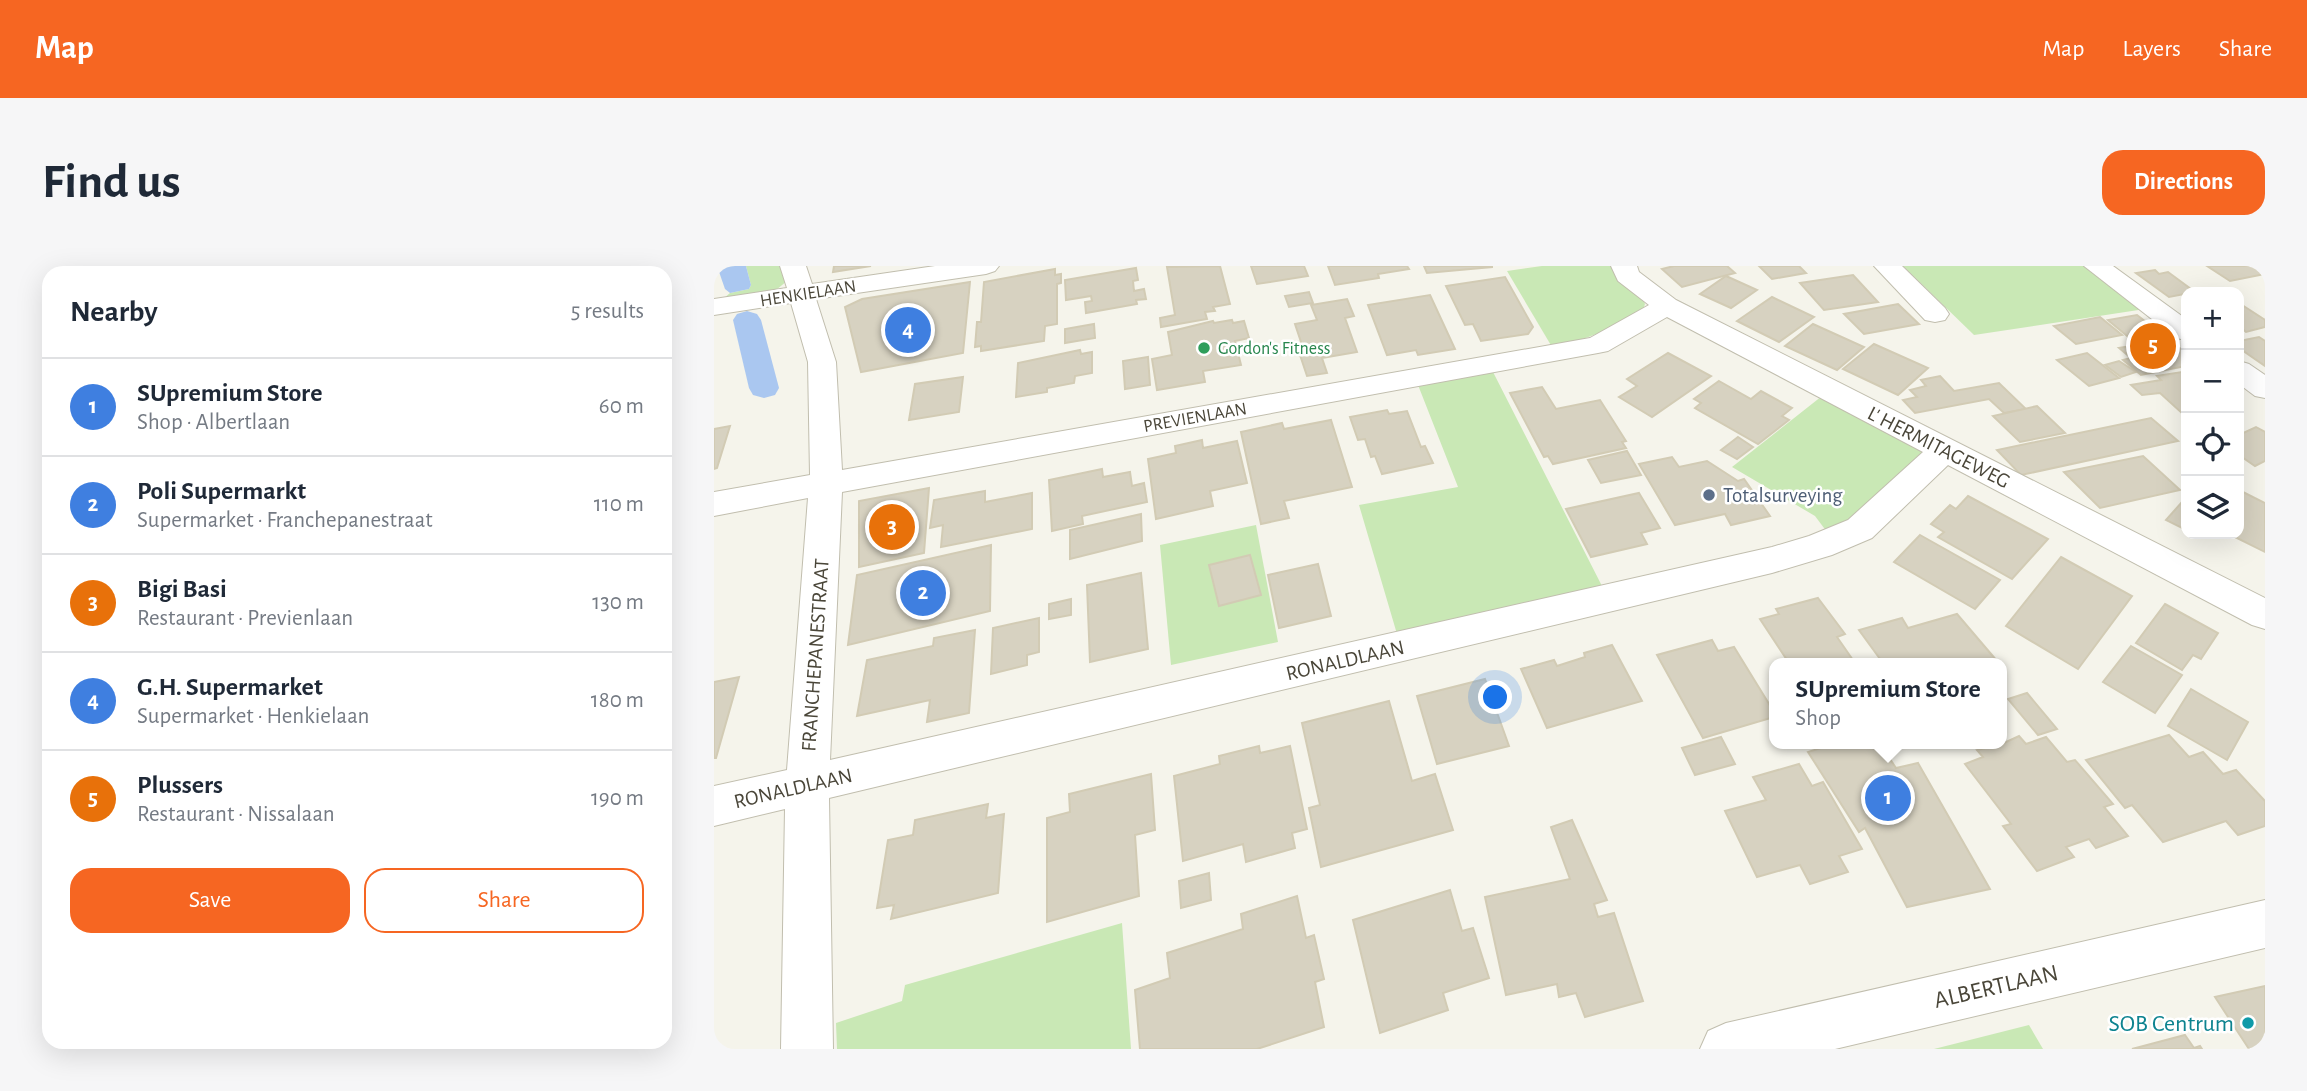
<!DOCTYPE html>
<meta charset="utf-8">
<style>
body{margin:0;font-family:"Alegreya Sans",sans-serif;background:#f6f6f7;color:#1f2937}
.controls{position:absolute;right:21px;top:21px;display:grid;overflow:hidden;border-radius:14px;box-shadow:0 7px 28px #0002}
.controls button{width:63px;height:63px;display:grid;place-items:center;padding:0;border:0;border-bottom:2px solid #e0e1e3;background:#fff;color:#1f2937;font:35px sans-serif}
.you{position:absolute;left:782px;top:432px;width:24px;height:24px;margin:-18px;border:5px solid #fff;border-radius:50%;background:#1a73e8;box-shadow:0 0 0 10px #1a73e833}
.badge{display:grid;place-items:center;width:46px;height:46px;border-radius:50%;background:#f66622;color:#fff;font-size:23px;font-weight:700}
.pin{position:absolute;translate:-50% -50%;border:4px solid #fff;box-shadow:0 2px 7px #0006}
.popup{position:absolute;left:1055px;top:392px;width:238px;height:91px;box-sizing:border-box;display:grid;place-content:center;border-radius:14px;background:#fff;filter:drop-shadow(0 2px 5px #0005);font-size:23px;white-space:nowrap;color:#747a83}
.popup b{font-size:26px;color:#1f2937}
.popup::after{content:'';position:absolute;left:50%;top:100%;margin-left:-14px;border:14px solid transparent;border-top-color:#fff}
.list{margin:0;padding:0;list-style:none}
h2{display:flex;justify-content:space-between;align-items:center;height:91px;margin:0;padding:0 28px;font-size:30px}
h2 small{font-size:23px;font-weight:400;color:#747a83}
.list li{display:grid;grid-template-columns:46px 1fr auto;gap:21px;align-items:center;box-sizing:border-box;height:98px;padding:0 28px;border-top:2px solid #e0e1e3}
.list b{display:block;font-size:26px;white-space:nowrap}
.list p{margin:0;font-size:23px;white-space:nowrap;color:#747a83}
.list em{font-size:23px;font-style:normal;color:#747a83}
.actions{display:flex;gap:14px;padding:21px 28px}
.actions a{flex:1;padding:16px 0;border:2px solid #f66622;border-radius:21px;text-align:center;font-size:24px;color:#f66622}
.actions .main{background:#f66622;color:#fff}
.icon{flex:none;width:38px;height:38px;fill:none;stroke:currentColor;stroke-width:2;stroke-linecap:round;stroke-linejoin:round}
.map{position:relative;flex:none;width:1551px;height:783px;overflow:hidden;border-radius:21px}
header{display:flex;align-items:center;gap:42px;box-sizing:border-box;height:98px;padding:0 35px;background:#f66622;color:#fff}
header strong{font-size:33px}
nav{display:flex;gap:38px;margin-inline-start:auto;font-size:24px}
.intro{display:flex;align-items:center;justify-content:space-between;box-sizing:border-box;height:168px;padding:0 42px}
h1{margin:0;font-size:49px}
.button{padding:18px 32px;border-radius:21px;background:#f66622;color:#fff;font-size:24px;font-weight:700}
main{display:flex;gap:42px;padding:0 42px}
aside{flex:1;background:#fff;border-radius:21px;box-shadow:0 7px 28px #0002}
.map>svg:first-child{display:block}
.green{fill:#c9e8b5}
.water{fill:#aac7f0}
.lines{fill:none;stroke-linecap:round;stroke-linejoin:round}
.canal{fill:#aac7f0;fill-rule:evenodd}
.building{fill:#d7d2c1;stroke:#d2cbb4;stroke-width:2}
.minor-casing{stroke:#c1beae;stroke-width:2}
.minor{fill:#fff;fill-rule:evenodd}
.leisure-dot{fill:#2e9e5b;stroke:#fff;stroke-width:2.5}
.service-dot{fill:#5c6f8a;stroke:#fff;stroke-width:2.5}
.culture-dot{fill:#0f9aa8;stroke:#fff;stroke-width:2.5}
.labels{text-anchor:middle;stroke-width:5;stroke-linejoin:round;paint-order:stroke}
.far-street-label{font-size:18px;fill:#4a4639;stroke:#fff}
.far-leisure-label{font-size:18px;fill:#27864d;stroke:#fff;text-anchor:start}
.street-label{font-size:21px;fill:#4a4639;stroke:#fff}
.service-label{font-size:21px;fill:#4e5e75;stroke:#fff;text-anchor:start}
.near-street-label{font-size:24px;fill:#4a4639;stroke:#fff}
.near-culture-label{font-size:24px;fill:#0d838f;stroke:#fff;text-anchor:end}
</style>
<header>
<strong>Map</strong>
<nav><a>Map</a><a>Layers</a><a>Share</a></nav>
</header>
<div class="intro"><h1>Find us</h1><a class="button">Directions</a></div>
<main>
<aside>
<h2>Nearby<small>5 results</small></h2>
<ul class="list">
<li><span class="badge" style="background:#3f7fe0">1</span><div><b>SUpremium Store</b><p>Shop · Albertlaan</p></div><em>60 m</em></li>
<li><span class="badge" style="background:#3f7fe0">2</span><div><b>Poli Supermarkt</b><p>Supermarket · Franchepanestraat</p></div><em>110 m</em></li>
<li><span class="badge" style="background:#e8710a">3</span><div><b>Bigi Basi</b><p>Restaurant · Previenlaan</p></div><em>130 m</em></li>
<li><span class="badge" style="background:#3f7fe0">4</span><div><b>G.H. Supermarket</b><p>Supermarket · Henkielaan</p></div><em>180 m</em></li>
<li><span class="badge" style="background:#e8710a">5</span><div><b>Plussers</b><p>Restaurant · Nissalaan</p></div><em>190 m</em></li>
</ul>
<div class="actions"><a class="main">Save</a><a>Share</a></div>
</aside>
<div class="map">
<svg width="1551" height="783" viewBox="0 0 1551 783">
<rect width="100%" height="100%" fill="#f5f4eb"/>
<g class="green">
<polygon points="32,0 67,0 73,15 62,24 9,33 16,27 35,23 37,19"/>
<path d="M828,0H901L927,30L931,38L929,44C899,62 873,74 838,81L793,5Z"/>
<polygon points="1189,0 1373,0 1431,43 1260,69"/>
<polygon points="779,106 889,322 683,368 645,239 744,221 704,119"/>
<polygon points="1108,130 1207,182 1209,188 1141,251 1113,266 1101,250 1018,201"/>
<polygon points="542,259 564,376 457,399 446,279"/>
<polygon points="408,657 417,783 123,783 122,757 188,735 191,719"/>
<polygon points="1315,759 1329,783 1220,783"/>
</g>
<polygon class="water" points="3,0 32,0 37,19 35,23 16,27 11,23"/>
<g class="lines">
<polygon class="canal" points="33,45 43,48 47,54 65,122 61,129 50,132 39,129 35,122 19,54 23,48"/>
</g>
<g class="building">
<polygon points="120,0 157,0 119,6"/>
<polygon points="506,0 516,38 499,41 501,45 491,46 493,53 447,61 446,52 461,49 453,1"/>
<polygon points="537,0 590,0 594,10 543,18"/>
<polygon points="614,0 693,0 695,3 664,8 665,12 621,19"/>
<polygon points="710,0 778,0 778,1 713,7"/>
<polygon points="960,0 1013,0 1021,7 968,21 948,3"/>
<polygon points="1045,0 1085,0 1092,7 1058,13"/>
<polygon points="1493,0 1544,0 1551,4 1551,8 1516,15"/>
<polygon points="422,2 424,14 419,15 420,25 430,23 432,33 422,34 423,38 372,47 371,36 378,35 377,30 352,34 351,14"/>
<polygon points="341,3 341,9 347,8 347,17 343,18 343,58 331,60 330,75 267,85 267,80 261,81 263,56 267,56 270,16"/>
<polygon points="1441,4 1445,8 1454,6 1481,26 1455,31 1422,7"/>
<polygon points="1139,9 1164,36 1110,44 1086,17"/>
<polygon points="1012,10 1043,24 1017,42 986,28"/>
<polygon points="791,11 819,61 814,68 767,75 759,58 751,59 732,20"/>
<polygon points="256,16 249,87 147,106 131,41 148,33"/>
<polygon points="595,26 599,37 575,41 571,30"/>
<polygon points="716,29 741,83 704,89 702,84 673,89 654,39"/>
<polygon points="1058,31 1100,51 1065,76 1023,55"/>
<polygon points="633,33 640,50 631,52 643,86 608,92 613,107 593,110 584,83 589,82 581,58 603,54 597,39"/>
<polygon points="1525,37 1551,54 1551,61 1532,66 1525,60"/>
<polygon points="1184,38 1205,58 1150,68 1130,48"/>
<polygon points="1423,49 1472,87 1472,100 1427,109 1409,94 1417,92 1405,82 1424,79 1394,54"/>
<polygon points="1386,51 1408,69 1362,78 1340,60"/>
<polygon points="518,54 519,57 530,55 535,72 521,75 527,99 489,105 491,116 443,124 438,93 458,89 454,66 499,55 500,57"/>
<polygon points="380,58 381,72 351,77 351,63"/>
<polygon points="1099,58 1150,81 1123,104 1071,80"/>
<polygon points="1545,71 1551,75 1551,100 1525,82 1525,75"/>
<polygon points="1160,78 1214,102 1184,129 1129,103"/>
<polygon points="366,84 367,88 378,86 378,107 361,110 360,117 333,122 333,126 302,131 304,97"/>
<polygon points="954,87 997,110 938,151 905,131 923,120 913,113"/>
<polygon points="1373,87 1405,112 1375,120 1343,94"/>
<polygon points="434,91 436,119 411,123 409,95"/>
<polygon points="1405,95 1422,106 1407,111 1391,99"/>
<polygon points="1468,106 1472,110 1472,148 1469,148 1446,127 1428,129 1417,119 1447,114 1443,110"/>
<polygon points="1226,110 1240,125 1285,117 1312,143 1290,147 1275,133 1201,147 1189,134 1203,131 1196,124 1212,120 1207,114"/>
<polygon points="249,111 245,146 195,154 201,118"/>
<polygon points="1005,115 1037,133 1047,125 1078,142 1068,150 1075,154 1044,178 981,142 987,137 980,133"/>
<polygon points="828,121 842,143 886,134 912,175 908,176 912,182 839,198 834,190 830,191 796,127"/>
<polygon points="1323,140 1351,167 1306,176 1279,150"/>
<polygon points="673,144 675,148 693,145 707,181 711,180 719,197 668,208 661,190 657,191 651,173 644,174 636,151"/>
<polygon points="1437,152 1464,175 1307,209 1283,184"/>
<polygon points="617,154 638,221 570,235 575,252 547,258 527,166 568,157 570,163"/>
<polygon points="16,160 3,202 0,203 0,163"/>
<polygon points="1542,161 1551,166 1551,195 1541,200 1525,189 1525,169"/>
<polygon points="1024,171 1039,181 1023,193 1007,184"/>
<polygon points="488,174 489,182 523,175 533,217 496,225 499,240 442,253 434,193 462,187 461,180"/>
<polygon points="913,185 927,209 887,217 874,194"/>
<polygon points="1429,190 1466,224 1386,242 1350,206"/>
<polygon points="958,191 965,201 993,195 1024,215 1030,213 1056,250 1017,259 1011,248 961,259 925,198"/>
<polygon points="388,203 389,211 416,206 418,220 430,217 433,236 368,250 369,258 338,265 335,214"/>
<polygon points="215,222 210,287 145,301 145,235"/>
<polygon points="1525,224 1551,237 1551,286 1515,268 1525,268"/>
<polygon points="271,225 271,236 318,227 318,263 227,281 229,259 216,262 220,234"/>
<polygon points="925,227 946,262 927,267 933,278 877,291 852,243"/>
<polygon points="1254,230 1334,273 1298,313 1224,271 1230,266 1217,258 1236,239 1242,243"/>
<polygon points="1468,236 1472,238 1472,264 1452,254"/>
<polygon points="427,248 428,275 356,293 356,264"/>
<polygon points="1206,269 1286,314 1261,343 1180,296"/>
<polygon points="277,279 276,345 134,379 143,309"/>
<polygon points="536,289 547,329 505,340 495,299"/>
<polygon points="1347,291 1418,330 1364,403 1292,360"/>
<polygon points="604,298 617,350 565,362 554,309"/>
<polygon points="427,307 434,383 376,396 373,319"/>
<polygon points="1104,332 1131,368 1123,371 1141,397 1075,397 1046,353 1065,348 1062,343"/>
<polygon points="357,333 357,349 335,353 335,338"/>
<polygon points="1451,338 1504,367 1487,393 1479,389 1468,404 1422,377"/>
<polygon points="1243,348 1283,395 1274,397 1169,397 1145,364 1188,352 1194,362"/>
<polygon points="325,352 325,386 313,389 313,399 277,408 279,362"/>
<polygon points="261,364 255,447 213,456 216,434 143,450 153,394 219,380 220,372"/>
<polygon points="998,374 1004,385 1020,381 1060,446 1060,451 989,472 943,389"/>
<polygon points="898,379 928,435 833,462 807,403 840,394 843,400 871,391 870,387"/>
<polygon points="1417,380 1468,409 1441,447 1389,416"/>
<polygon points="25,411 2,492 0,492 0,416"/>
<polygon points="771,413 795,480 723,498 703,430"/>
<polygon points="1477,423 1534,456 1513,494 1454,460"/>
<polygon points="1313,427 1343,463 1324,469 1294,433"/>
<polygon points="675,435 698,515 721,508 739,564 607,601 595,542 606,539 588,457"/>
<polygon points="1455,469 1475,491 1489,486 1509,508 1522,504 1551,535 1551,560 1524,569 1512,555 1449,576 1418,539 1411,542 1372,494"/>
<polygon points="1305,470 1312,478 1332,471 1353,496 1361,494 1399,538 1390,541 1414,570 1382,582 1375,573 1352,581 1360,591 1323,605 1289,560 1297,558 1251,498 1269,491 1263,484 1288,478"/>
<polygon points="1007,471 1021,498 981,509 968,482"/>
<polygon points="1119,478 1166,478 1182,502 1204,497 1276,623 1193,641 1151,562 1145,566 1094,486"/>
<polygon points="545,480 546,487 576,480 593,563 578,567 581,582 532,596 529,578 469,595 460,510 506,498 505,490"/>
<polygon points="1085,498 1098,520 1109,516 1148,583 1125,590 1134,606 1096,618 1086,599 1043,611 1011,545 1052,534 1039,511"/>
<polygon points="437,508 441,564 421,569 425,630 333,656 333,552 356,546 355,528"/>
<polygon points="274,538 272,552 290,548 284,627 177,653 180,639 163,642 174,574 199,569 201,554"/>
<polygon points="858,554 893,634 880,638 884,651 900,647 929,735 871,751 862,727 845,731 843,718 792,729 771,631 856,613 837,561"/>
<polygon points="495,607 497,634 467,642 465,615"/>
<polygon points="736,624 748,665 759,662 775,712 729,727 734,744 666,767 639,654"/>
<polygon points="583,630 592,672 600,669 610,713 601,716 610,761 543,783 426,783 421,724 456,712 453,687 529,663 527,648"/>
<polygon points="1551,720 1551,783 1535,783 1501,731"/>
<polygon points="1471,769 1480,782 1486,780 1488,783 1418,783"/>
</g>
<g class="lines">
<g class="minor-casing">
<g id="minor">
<path d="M66,0H92L98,18L221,0H285L281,5L272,8L102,33L122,96L128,204L876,72L935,39L904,15L897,0H923L925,6L962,34L1551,332V363L1538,359L1234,199L1158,272L1118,289L1058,307L115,532L119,783H67L71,543L0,560V520L73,504L94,232L0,250V226L96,209L94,96L77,37L0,49V33L73,22ZM953,51L1209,186L1134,254L1095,270L1058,281L116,494L128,226L884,87L894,85Z"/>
<polygon points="1160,0 1188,0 1231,42 1235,48 1231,54 1221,56 1211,54"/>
<polygon points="1370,0 1399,0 1472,53 1472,74 1462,72"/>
<polygon points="1525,95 1535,98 1551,109 1551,132 1541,130 1525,118"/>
<polygon points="1551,634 1551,682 1121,783 986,783 994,765 1012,757"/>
</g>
</g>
<use href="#minor" class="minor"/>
</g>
<circle class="leisure-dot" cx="490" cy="82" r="7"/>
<circle class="service-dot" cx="995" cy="229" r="7"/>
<circle class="culture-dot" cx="1534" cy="757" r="7"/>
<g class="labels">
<g class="far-street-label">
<text transform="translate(94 27) rotate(-9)" y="6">HENKIELAAN</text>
<text transform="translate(481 151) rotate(-10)" y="6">PREVIENLAAN</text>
</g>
<g class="far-leisure-label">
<text x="504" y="88">Gordon's Fitness</text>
</g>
<g class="street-label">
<text transform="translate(1225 181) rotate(27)" y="7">L' HERMITAGEWEG</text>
<text transform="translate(101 389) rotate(-86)" y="7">FRANCHEPANESTRAAT</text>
<text transform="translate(631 394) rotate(-13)" y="7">RONALDLAAN</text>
<text transform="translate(79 522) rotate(-13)" y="7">RONALDLAAN</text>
</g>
<g class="service-label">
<text x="1009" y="236">Totalsurveying</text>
</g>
<g class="near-street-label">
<text transform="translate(1282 720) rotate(-13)" y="8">ALBERTLAAN</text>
</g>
<g class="near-culture-label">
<text x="1520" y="765">SOB Centrum</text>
</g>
</g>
</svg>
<div class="controls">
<button>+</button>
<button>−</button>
<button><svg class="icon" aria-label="locate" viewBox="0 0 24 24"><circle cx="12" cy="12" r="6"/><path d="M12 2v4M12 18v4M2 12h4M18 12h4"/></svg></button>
<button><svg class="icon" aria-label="layers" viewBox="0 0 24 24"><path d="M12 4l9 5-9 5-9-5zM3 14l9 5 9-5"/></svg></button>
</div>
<div class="you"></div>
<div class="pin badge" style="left:1174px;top:532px;background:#3f7fe0">1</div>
<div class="popup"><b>SUpremium Store</b>Shop</div>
<div class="pin badge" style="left:209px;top:327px;background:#3f7fe0">2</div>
<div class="pin badge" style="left:178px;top:261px;background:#e8710a">3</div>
<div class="pin badge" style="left:194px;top:64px;background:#3f7fe0">4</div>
<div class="pin badge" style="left:1439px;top:80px;background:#e8710a">5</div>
</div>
</main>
